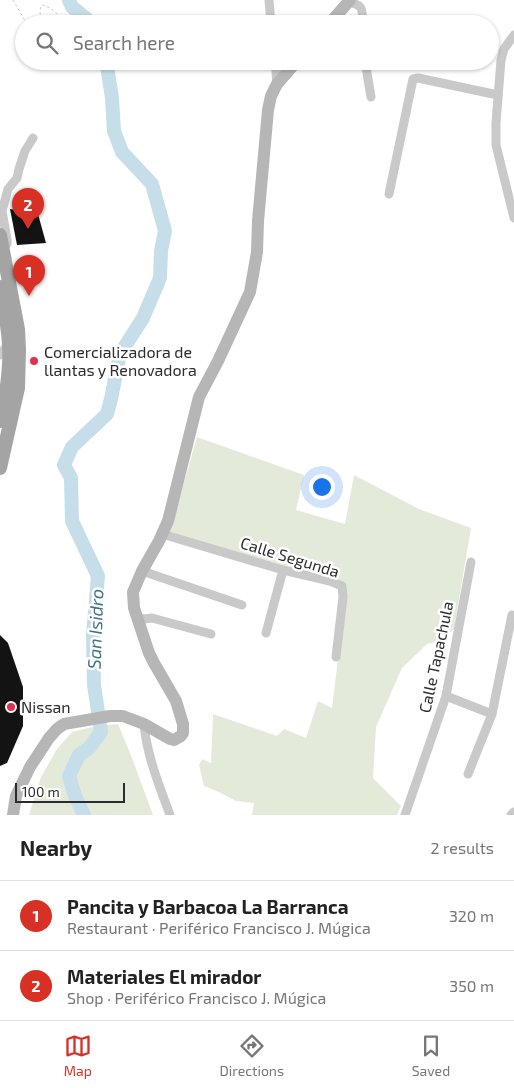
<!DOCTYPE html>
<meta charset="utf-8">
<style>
body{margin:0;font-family:"Exo 2",sans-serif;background:#f2f2f2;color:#222}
.scale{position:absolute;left:15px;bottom:12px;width:110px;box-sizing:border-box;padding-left:5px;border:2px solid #2c2c2c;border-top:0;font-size:14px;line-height:18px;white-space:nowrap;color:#2c2c2c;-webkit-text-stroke:4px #fff;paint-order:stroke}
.you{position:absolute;left:321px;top:486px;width:18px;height:18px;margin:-12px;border:4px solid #fff;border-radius:50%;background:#1a73e8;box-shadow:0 0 0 8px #1a73e833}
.badge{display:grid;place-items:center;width:32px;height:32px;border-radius:50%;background:#d93025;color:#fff;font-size:16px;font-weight:700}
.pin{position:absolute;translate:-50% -41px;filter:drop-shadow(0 1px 2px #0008)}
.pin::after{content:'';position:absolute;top:26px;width:18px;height:15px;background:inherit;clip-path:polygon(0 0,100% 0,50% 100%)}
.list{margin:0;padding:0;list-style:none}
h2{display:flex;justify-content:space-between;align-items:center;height:65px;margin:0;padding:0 20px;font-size:21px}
h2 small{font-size:16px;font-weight:400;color:#767676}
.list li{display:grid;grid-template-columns:32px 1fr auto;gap:15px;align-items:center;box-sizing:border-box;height:70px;padding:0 20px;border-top:1px solid #e0e0e0}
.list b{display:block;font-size:19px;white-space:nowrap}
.list p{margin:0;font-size:16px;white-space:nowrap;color:#767676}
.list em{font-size:16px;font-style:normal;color:#767676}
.icon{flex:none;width:28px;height:28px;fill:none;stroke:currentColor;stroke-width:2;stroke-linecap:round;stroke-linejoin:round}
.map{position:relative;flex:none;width:514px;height:815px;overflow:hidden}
.search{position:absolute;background:#fff;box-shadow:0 1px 4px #0004;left:15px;right:15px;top:15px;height:55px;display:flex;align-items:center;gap:12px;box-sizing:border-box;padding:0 18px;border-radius:28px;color:#767676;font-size:19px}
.sheet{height:205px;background:#fff}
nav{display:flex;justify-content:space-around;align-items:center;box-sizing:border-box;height:70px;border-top:1px solid #e0e0e0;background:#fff;font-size:14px;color:#767676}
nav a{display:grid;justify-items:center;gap:2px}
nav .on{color:#d93025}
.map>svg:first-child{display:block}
.green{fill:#e3eada}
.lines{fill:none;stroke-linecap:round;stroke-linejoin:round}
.river{stroke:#c6dee9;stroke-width:14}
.building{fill:#131313}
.path{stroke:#c9c9c9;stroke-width:1;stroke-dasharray:2.5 2.5;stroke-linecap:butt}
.street{stroke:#c9c9c9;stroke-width:9}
.secondary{stroke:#b6b6b6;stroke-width:12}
.primary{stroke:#a4a4a4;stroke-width:14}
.poi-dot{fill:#de334c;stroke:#fff;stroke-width:2}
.labels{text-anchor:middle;stroke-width:5;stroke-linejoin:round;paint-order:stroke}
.poi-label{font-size:16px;fill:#2c2c2c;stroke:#fff;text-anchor:start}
.street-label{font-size:16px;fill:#2c2c2c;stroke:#fff}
.water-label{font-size:18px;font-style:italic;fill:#3e728b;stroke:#fff}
</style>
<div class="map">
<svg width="514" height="815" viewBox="0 0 514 815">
<rect width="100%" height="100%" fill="#fff"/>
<g class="green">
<polygon points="197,437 304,475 296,510 345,524 354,475 419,509 471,528 454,629 441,641 427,644 402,668 376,727 373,778 401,806 397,815 252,815 254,803 236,801 219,792 204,786 199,765 202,759 211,763 213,714 277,736 284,729 306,738 318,701 332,708 338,659 342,581 167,534 176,511"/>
<polygon points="118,724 132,758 153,815 29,815 41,777 57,749 72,732 96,726"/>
</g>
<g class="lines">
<g class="river">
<polyline points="69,0 72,7 87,19 87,24"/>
<polyline points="84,815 75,796 69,776 79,755 89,748 101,732 94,685 93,635 98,576 72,521 71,478 64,465 72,447 107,414 111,399 120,354 143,318 160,278 161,251 165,231 152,184 122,152 114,131 112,98 107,66 103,61"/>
</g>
</g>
<g class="building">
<polygon points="10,209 38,214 46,243 17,245"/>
<polygon points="0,635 8,643 23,687 23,726 7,763 0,766"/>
</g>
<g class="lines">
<g class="path">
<polyline points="13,0 27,24"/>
<path d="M43,24C41,17 38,11 42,5C51,7 61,16 66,24"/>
<polyline points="79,61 79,63"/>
</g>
<g class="street">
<polyline points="269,0 271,24"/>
<path d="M348,2C364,5 362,9 363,24"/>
<polyline points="514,35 504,49 501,60 496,123 496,145 514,218"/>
<polyline points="275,61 277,84"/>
<polyline points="365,61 371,97"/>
<polyline points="389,194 413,79 418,78 498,95"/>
<polyline points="7,244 7,239 2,211 8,189 17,178 19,169 25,151 33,138"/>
<polyline points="0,355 9,343"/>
<polyline points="162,534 283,570 330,581 342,586 343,597 336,657"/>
<polyline points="142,571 242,605"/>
<polyline points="137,617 144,619 152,618 211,634"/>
<polyline points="266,633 283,570"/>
<polyline points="446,696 492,714"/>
<path d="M144,724C147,756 159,785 170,815"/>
<polyline points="468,774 492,714 512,615"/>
<polyline points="405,815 446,696 471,562"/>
<polyline points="511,815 514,812"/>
</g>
<g class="secondary">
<polyline points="329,24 350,0"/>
<polyline points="13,815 16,796 30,767 49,738 57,729 64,724 110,716 123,716 144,724 170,739 174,740 181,736 183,733 183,724 176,701 154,663 149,653 134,608 133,592 142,571 159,541 168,521 199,397 218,361 250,292 257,252 258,221 268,110 271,96 277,84 297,61"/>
</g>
<g class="primary">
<polyline points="0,235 13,303 18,329 19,350 18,388 0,468"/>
<path d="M0,287C5,310 11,340 9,364C8,383 5,402 0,421"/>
</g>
</g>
<g class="poi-dot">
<circle cx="34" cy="361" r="5"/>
<circle cx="11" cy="707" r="5"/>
</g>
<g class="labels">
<g class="poi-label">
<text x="44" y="358">Comercializadora de<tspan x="44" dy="18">llantas y Renovadora</tspan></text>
<text x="21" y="713">Nissan</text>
</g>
<g class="street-label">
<text transform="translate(290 557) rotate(17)" y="6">Calle Segunda</text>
<text transform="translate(436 657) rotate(-78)" y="6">Calle Tapachula</text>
</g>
<g class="water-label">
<text transform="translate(96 629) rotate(-88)" y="6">San Isidro</text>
</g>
</g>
</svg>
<div class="scale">100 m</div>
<div class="you"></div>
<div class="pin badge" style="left:29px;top:296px">1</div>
<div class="pin badge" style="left:28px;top:229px">2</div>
<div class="search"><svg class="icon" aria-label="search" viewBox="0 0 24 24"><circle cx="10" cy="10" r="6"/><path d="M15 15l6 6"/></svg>Search here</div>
</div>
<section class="sheet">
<h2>Nearby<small>2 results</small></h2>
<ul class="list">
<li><span class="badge">1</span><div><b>Pancita y Barbacoa La Barranca</b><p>Restaurant · Periférico Francisco J. Múgica</p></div><em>320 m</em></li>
<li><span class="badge">2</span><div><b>Materiales El mirador</b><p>Shop · Periférico Francisco J. Múgica</p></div><em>350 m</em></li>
</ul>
</section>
<nav>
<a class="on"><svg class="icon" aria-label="map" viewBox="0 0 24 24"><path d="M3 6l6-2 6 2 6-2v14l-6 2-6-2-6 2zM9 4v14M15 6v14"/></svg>Map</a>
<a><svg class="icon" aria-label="directions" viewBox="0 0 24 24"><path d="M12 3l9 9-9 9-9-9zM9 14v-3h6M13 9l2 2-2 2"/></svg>Directions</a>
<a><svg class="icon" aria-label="saved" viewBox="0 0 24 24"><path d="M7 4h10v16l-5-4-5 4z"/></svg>Saved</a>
</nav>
